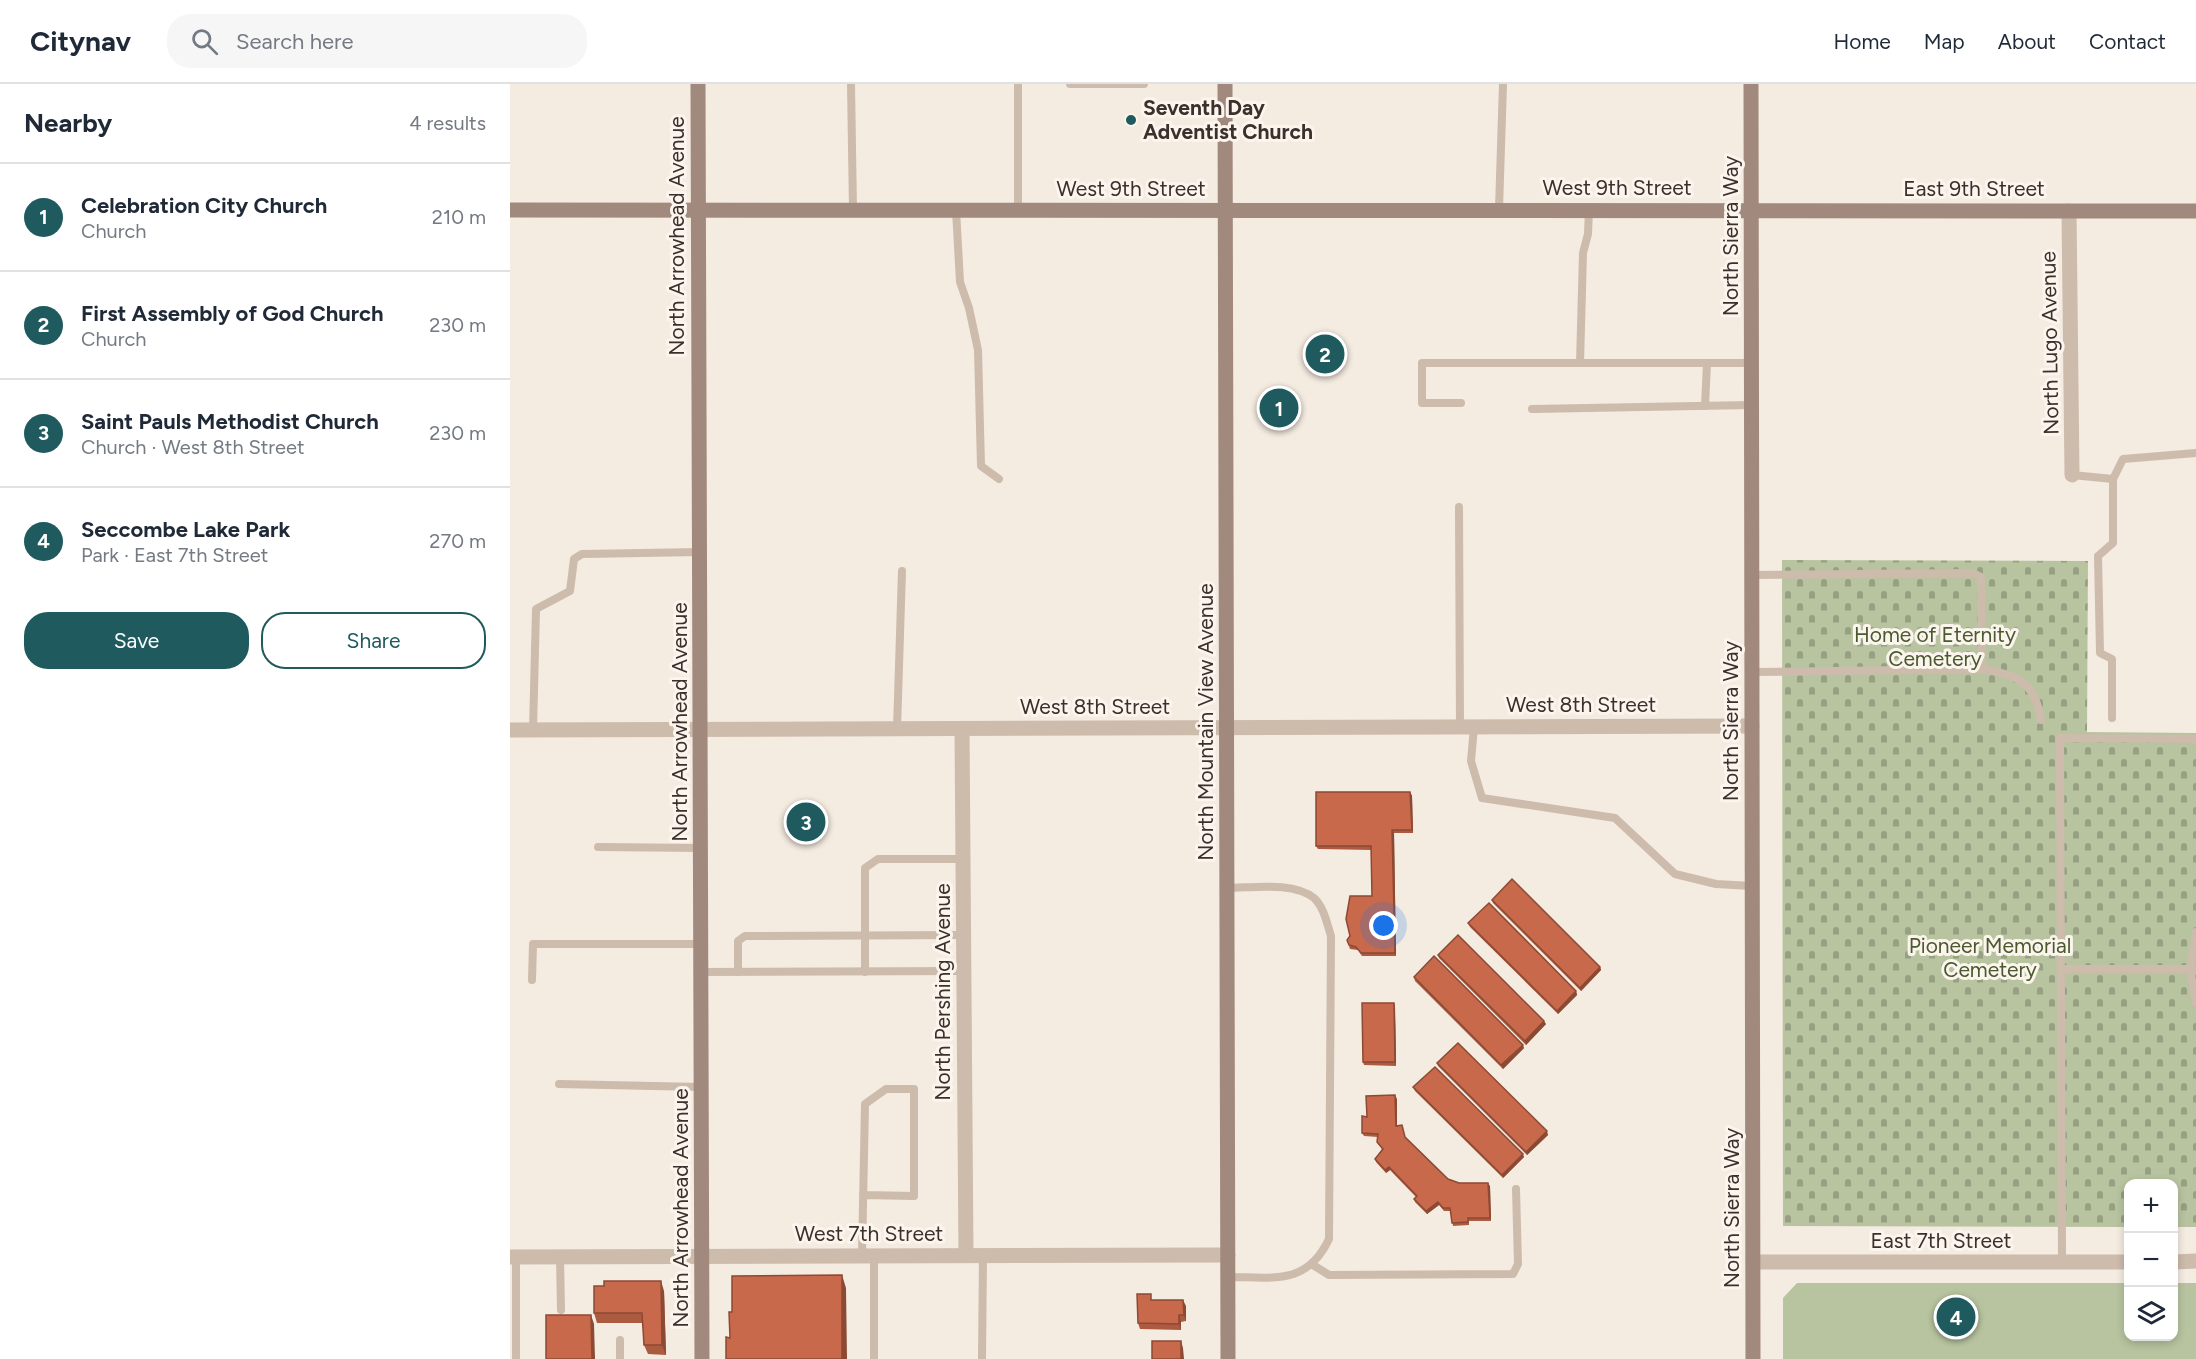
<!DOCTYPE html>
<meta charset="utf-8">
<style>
body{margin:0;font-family:Figtree,sans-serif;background:#f6f6f7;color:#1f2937}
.controls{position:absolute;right:18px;bottom:18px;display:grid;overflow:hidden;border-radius:12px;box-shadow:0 3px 9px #0003}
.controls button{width:54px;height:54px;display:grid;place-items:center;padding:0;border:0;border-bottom:2px solid #e0e1e3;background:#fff;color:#1f2937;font:30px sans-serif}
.you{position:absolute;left:874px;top:842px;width:21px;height:21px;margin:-15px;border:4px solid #fff;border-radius:50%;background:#1a73e8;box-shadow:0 0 0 9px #1a73e833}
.badge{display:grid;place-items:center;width:39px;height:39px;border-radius:50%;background:#1f5a5e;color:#fff;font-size:20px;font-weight:700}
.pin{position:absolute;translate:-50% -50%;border:3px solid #fff;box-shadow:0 2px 6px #0006}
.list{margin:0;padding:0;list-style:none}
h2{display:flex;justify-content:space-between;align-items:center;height:78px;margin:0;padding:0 24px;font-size:26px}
h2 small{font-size:20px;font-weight:400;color:#747a83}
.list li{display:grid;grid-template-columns:39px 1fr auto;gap:18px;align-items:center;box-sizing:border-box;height:108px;padding:0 24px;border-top:2px solid #e0e1e3}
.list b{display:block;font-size:22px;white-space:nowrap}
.list p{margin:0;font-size:20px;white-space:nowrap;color:#747a83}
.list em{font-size:20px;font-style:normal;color:#747a83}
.actions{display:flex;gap:12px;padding:18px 24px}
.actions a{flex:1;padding:14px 0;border:2px solid #1f5a5e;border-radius:24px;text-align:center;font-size:21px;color:#1f5a5e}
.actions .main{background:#1f5a5e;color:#fff}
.icon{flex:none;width:33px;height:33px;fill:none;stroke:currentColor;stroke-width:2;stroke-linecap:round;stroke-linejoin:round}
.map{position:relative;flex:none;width:1686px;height:1275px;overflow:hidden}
header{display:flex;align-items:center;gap:36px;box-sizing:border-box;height:84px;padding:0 30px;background:#fff;border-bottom:2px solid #e0e1e3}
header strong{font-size:28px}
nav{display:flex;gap:33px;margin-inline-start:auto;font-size:21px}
.search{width:420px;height:54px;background:#f6f6f7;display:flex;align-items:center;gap:15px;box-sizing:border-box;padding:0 21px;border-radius:24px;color:#747a83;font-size:22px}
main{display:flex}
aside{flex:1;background:#fff}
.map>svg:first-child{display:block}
.green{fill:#b8c4a0}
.cemetery{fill:url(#cemetery-stones)}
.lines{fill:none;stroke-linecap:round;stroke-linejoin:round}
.lane{stroke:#cdbbac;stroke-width:8}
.street{stroke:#cdbbac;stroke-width:15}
.secondary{stroke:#a18a7d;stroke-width:15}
.wall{fill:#ac5a40}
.shaded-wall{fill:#8c4a34}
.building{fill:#c8694b;stroke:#8c4a34;stroke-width:1.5}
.poi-dot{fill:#1f5a5e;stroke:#fbf5ee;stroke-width:2}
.labels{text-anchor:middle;stroke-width:6;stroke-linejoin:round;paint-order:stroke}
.poi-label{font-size:21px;font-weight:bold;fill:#3b302b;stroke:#fbf5ee;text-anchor:start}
.street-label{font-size:21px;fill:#3b302b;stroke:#fbf5ee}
.park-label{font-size:21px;fill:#4a5a2e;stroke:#fbf5ee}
</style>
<header>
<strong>Citynav</strong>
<div class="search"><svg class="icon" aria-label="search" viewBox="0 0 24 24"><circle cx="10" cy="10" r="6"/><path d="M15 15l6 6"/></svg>Search here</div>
<nav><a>Home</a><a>Map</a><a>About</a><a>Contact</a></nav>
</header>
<main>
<aside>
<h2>Nearby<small>4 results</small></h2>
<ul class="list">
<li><span class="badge">1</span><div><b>Celebration City Church</b><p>Church</p></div><em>210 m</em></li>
<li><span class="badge">2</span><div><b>First Assembly of God Church</b><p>Church</p></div><em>230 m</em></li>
<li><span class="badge">3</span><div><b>Saint Pauls Methodist Church</b><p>Church · West 8th Street</p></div><em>230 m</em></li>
<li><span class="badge">4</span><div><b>Seccombe Lake Park</b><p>Park · East 7th Street</p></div><em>270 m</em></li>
</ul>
<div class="actions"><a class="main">Save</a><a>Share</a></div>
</aside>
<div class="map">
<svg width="1686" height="1275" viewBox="0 0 1686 1275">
<defs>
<pattern id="cemetery-stones" width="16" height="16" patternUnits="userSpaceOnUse" patternTransform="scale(1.5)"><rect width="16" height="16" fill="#b8c4a0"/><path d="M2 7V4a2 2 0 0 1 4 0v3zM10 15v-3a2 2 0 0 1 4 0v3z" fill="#97a083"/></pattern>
</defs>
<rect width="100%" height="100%" fill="#f4ebe1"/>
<polygon class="green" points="1287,1199 1618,1199 1618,1252 1664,1252 1664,1199 1686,1199 1686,1275 1273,1275 1273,1214"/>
<polygon class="cemetery" points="1272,476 1578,477 1577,648 1686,649 1686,1143 1664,1143 1664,1100 1618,1100 1618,1143 1273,1142"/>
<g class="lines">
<g class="lane">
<polyline points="341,0 343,126"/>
<polyline points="560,0 634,0"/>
<polyline points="989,125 993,0"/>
<polyline points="446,126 450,198 459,224 468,266 471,382 489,395"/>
<polyline points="508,126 508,0"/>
<polyline points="1070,279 1073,169 1078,150 1079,125"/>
<polyline points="951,319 912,319 912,279 1242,279"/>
<polyline points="1195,322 1197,279"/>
<polyline points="1022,325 1242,321"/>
<polyline points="1562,391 1603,395"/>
<polyline points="949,423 950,643"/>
<polyline points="1242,491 1463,489 1471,493 1472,585"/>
<path d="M1242,588L1472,585C1508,591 1525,598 1531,636"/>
<polyline points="1602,634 1602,575 1590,569 1588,472 1603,459 1603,395 1613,375 1686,369"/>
<polyline points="964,643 961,677 972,714 1105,734 1165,790 1206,800 1242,802"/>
<polyline points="387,645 392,487"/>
<polyline points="23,646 26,525 60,507 64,475 72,470 190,468"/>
<polyline points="88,763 191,764"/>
<path d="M717,804C742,804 783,797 804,814C814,823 817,840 821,852L819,1155C797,1202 763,1193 718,1193"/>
<polyline points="1686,848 1680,885 1686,919"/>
<polyline points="1550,885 1686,885"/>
<polyline points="191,888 454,887"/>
<polyline points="228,888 228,857 235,852 454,851"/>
<polyline points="355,888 355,784 368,775 453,775"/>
<polyline points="22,896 23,860 191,860"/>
<polyline points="49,1000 191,1003"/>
<polyline points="352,1171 355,1020 376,1005 404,1005 404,1112 353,1111"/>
<polyline points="364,1171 364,1275"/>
<polyline points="6,1173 6,1275"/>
<polyline points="50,1173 51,1226"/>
<polyline points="1552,1178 1550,654 1686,655"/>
<polyline points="803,1181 819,1191 1003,1190 1008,1180 1006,1105"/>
<polyline points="110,1256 110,1275"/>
<polyline points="472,1275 473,1171"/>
</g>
<g class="street">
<polyline points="1559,127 1562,391"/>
<polyline points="452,645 456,1171"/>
<polyline points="0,646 1242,642"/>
<polyline points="0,1173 718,1171"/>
<polyline points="1243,1178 1618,1178"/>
<polyline points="1664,1178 1686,1177"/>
</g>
<g class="secondary">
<polyline points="188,0 192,1275"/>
<polyline points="715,0 718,1275"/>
<polyline points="1241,0 1243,1275"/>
<polyline points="0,126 1686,127"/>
</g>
</g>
<g class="wall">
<polygon points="900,708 902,712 903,749 884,749 886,872 852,872 848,866 840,865 837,856 862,812 861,766 808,765 806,762"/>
<polygon points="982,816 1090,883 1091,886 1071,907 983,819"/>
<polygon points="958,839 1066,907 1067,911 1048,930 960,843"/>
<polygon points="928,871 1036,940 1016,961 929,874"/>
<polygon points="904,893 1014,964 993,985 905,897"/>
<polygon points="885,922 886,982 854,981 853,978"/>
<polygon points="927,979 1038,1051 1017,1071 928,982"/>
<polygon points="903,1003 1014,1073 993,1094 905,1007"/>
<polygon points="887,1015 887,1042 895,1053 938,1095 949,1099 980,1102 981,1137 959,1137 959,1141 943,1142 941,1127 934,1127 929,1121 917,1130 905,1118 904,1115 906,1113 880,1086 876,1089 866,1078 865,1075 872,1065 869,1061 867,1058 868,1053 854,1052 852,1049"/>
<polygon points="154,1207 156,1271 138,1270 134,1261 133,1239 87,1239 84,1229"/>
<polygon points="676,1222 676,1237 671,1238 671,1246 630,1245 628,1239"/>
</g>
<g class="shaded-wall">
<polygon points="900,708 902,712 903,749 902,746"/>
<polygon points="882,746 884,749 886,872 885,869"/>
<polygon points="1090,883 1091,886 1071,907 1070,904"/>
<polygon points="1066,907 1067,911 1048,930 1047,927"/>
<polygon points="884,919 885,922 886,982 885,978"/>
<polygon points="1034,937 1036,940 1016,961 1015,957"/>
<polygon points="1013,961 1014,964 993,985 991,981"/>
<polygon points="885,1011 887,1015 887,1045 886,1042"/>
<polygon points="1037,1047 1038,1051 1017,1071 1016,1068"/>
<polygon points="1013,1070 1014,1073 993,1094 992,1091"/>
<polygon points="879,1083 880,1086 876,1089 875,1086"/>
<polygon points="978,1099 980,1102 981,1137 980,1134"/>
<polygon points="928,1118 929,1121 917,1130 916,1127"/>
<polygon points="332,1191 336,1204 337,1275 332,1275"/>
<polygon points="151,1197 154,1207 156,1271 152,1261"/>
<polygon points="673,1216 676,1222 676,1237 674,1231"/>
<polygon points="81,1231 84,1240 85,1275 82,1275"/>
<polygon points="669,1231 671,1238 671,1246 669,1240"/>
<polygon points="671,1257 673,1264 674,1275 671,1275"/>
</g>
<g class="building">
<polygon points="806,708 900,708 902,746 882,746 885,869 851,869 846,863 839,861 837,856 840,852 836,835 840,812 862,812 861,762 806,762"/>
<polygon points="1002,795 1090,883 1070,904 982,816"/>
<polygon points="979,819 1066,907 1047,927 958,839"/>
<polygon points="948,851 1034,937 1015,957 928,871"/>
<polygon points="924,872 1013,961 991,981 904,893"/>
<polygon points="852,919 884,919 885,978 853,978"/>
<polygon points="948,959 1037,1047 1016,1068 927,979"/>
<polygon points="925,983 1013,1070 992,1091 903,1003"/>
<polygon points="885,1011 886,1042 892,1041 895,1053 938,1095 949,1099 978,1099 980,1134 958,1134 958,1138 942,1139 940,1124 933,1124 928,1118 916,1127 904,1115 907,1112 879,1083 875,1086 865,1075 873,1065 867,1058 868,1050 852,1049 852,1032 857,1033 856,1012"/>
<polygon points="332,1191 332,1275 216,1275 216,1253 220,1254 219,1228 222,1228 222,1192"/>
<polygon points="94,1197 151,1197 152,1261 134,1261 132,1229 84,1229 84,1202 94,1202"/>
<polygon points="627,1210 641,1210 641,1216 673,1216 674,1231 669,1231 669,1240 628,1239"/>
<polygon points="36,1231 81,1231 82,1275 36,1275"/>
<rect x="642" y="1257" width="29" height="18"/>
</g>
<circle class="poi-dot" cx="621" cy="36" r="6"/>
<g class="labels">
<g class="poi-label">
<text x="633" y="31">Seventh Day<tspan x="633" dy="24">Adventist Church</tspan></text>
</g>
<g class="street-label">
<text x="1107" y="111">West 9th Street</text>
<text x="621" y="112">West 9th Street</text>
<text x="1464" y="112">East 9th Street</text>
<text transform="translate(167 152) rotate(-90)" y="7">North Arrowhead Avenue</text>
<text transform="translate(1221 152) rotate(-90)" y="7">North Sierra Way</text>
<text transform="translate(1540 259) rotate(-91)" y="7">North Lugo Avenue</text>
<text x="1071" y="628">West 8th Street</text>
<text x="585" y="630">West 8th Street</text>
<text transform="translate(1221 637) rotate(-90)" y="7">North Sierra Way</text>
<text transform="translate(170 638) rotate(-90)" y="7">North Arrowhead Avenue</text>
<text transform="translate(696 638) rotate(-90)" y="7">North Mountain View Avenue</text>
<text transform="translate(433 908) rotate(-90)" y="7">North Pershing Avenue</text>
<text transform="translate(171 1124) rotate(-90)" y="7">North Arrowhead Avenue</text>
<text transform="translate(1222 1124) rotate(-90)" y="7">North Sierra Way</text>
<text x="359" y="1157">West 7th Street</text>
<text x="1431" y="1164">East 7th Street</text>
</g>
<g class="park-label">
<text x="1425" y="558">Home of Eternity<tspan x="1425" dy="24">Cemetery</tspan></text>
<text x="1480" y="869">Pioneer Memorial<tspan x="1480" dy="24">Cemetery</tspan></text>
</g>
</g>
</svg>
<div class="controls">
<button>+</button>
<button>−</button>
<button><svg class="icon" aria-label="layers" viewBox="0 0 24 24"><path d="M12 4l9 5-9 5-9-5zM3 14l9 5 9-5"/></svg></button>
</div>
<div class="you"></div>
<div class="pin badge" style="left:769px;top:324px">1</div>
<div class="pin badge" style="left:815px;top:270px">2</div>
<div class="pin badge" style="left:296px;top:738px">3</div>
<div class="pin badge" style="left:1446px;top:1233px">4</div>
</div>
</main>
